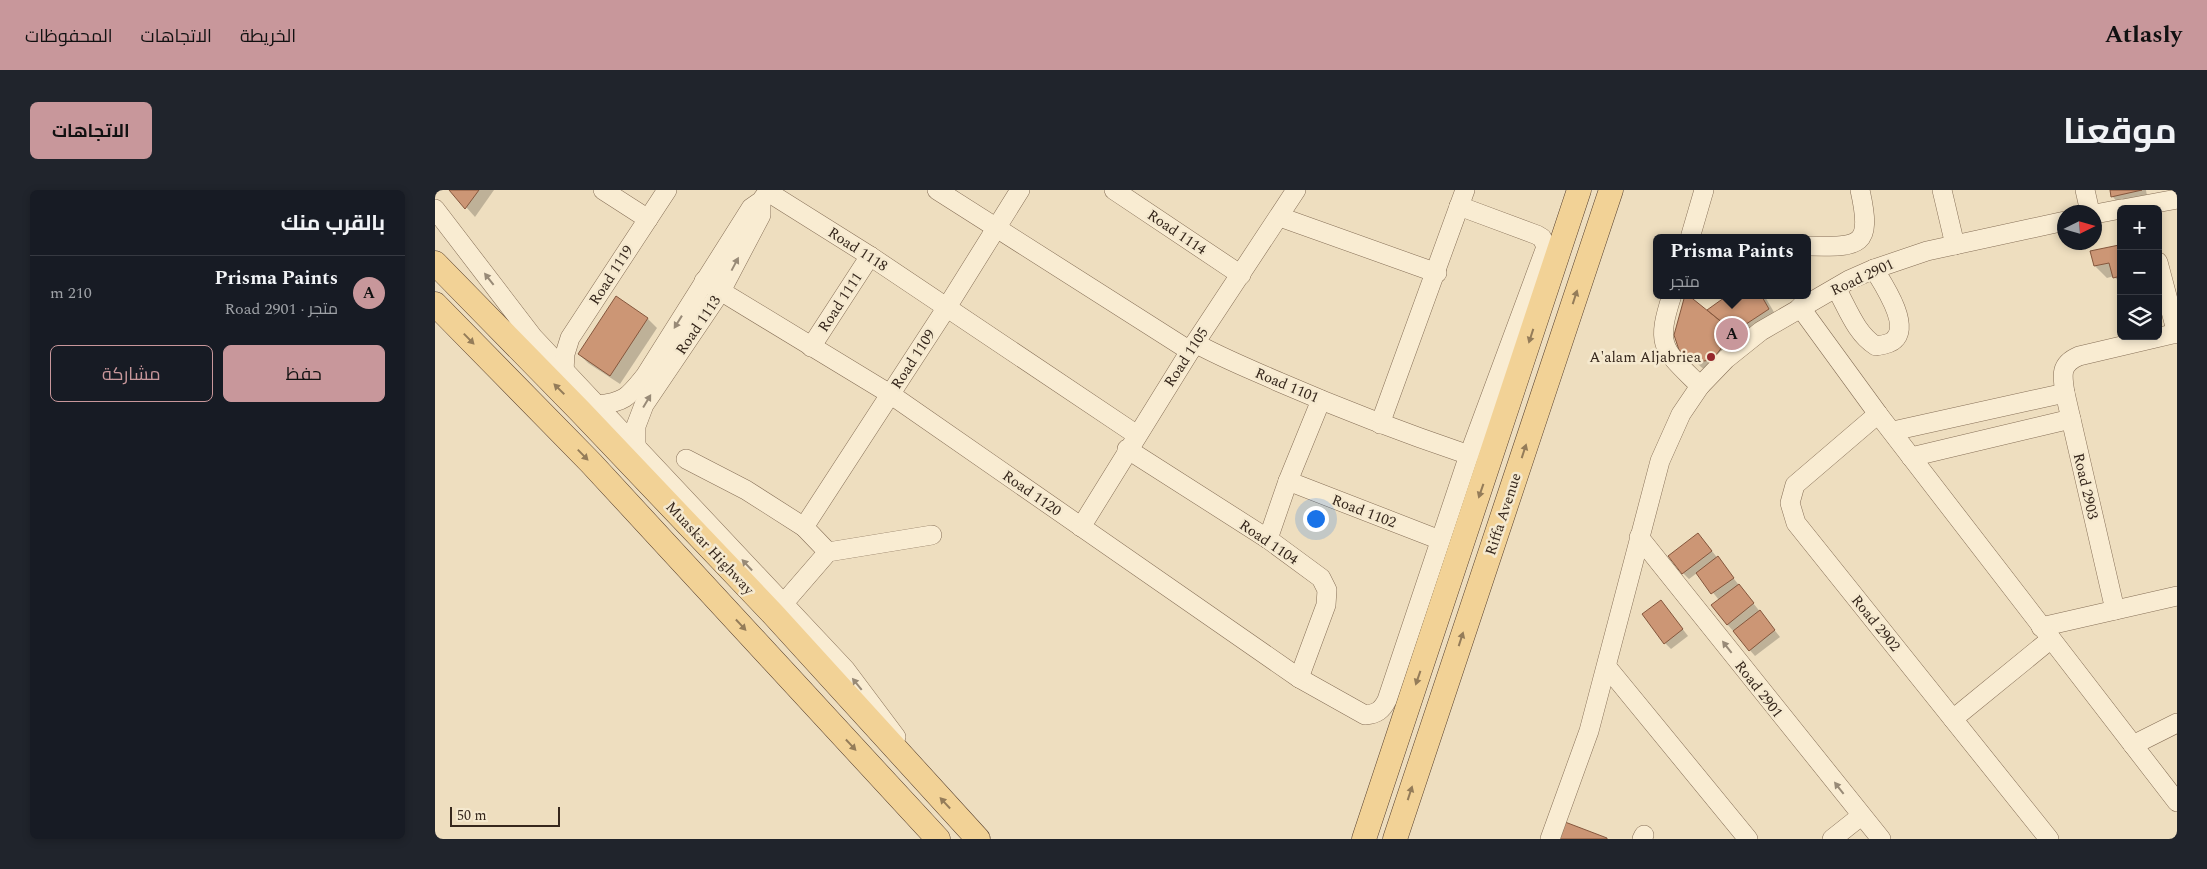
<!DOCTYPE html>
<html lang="ar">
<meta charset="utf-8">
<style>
body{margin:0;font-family:Spectral,Cairo,serif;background:#20242c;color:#f1f3f6;direction:rtl}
.controls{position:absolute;right:15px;top:15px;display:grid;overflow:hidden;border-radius:8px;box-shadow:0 2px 8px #0003}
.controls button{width:45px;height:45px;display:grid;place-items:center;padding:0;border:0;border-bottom:1px solid #363941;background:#171b24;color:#f1f3f6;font:25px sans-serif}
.compass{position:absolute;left:1622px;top:15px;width:45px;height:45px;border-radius:50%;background:#171b24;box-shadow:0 2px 8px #0003;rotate:85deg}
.scale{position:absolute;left:15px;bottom:12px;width:110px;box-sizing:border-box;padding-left:5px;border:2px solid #36271c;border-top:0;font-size:14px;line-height:18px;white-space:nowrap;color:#36271c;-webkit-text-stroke:4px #f5e9cf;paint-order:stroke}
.you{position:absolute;left:880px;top:328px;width:18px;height:18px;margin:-12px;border:4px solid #fff;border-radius:50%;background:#1a73e8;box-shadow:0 0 0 8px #1a73e833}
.badge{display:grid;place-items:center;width:32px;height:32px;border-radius:50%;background:#c8979b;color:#111;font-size:16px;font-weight:700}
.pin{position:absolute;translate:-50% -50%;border:2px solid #fff;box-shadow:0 1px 5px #0006}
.popup{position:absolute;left:1218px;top:44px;width:158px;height:65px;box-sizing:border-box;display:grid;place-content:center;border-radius:8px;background:#171b24;filter:drop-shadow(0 1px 4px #0005);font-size:16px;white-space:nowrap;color:#9ea1a6}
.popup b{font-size:19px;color:#f1f3f6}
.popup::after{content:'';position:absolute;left:50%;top:100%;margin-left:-10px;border:10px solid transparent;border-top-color:#171b24}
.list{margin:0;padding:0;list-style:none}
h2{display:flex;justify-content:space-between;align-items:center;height:65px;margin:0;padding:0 20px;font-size:21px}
h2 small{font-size:16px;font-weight:400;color:#9ea1a6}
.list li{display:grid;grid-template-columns:32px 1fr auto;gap:15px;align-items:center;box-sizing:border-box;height:75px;padding:0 20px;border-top:1px solid #363941}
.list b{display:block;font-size:19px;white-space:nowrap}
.list p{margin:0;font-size:16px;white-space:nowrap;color:#9ea1a6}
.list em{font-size:16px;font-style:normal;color:#9ea1a6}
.actions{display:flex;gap:10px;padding:15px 20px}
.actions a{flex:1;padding:11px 0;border:1px solid #c8979b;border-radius:8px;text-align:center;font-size:18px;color:#c8979b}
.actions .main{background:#c8979b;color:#111}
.icon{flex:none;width:28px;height:28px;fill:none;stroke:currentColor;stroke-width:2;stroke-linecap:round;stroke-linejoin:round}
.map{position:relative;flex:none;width:1742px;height:649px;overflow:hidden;direction:ltr;border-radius:8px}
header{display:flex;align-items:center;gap:30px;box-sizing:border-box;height:70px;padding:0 25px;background:#c8979b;color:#111}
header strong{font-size:24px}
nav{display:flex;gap:28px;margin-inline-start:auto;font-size:18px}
.intro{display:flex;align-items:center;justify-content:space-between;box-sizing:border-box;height:120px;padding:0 30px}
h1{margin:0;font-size:35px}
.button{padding:12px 22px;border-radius:8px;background:#c8979b;color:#111;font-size:18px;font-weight:700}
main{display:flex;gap:30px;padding:0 30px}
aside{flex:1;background:#171b24;border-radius:8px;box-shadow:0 2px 8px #0003}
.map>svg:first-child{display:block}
.shadow{fill:#0003}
.building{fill:#cc9675;stroke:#85573d}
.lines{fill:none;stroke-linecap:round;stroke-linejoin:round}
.minor-casing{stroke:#866f57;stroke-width:20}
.major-casing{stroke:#543d2c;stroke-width:25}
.minor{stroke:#f9ecd2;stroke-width:19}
.major{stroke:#f2d296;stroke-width:24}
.oneway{fill:#988a77}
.oneway2{fill:#947c59}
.poi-dot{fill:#95272c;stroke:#f5e9cf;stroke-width:2}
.labels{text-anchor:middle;stroke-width:5;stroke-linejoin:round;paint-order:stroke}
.street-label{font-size:15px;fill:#36271c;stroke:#f5e9cf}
.poi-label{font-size:15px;fill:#36271c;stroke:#f5e9cf;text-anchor:end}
</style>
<header>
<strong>Atlasly</strong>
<nav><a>الخريطة</a><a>الاتجاهات</a><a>المحفوظات</a></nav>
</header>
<div class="intro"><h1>موقعنا</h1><a class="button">الاتجاهات</a></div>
<main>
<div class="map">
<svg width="1742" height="649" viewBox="0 0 1742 649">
<rect width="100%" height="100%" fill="#eedebf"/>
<g class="shadow">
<polygon points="16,0 59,0 40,27"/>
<polygon points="1676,0 1711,0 1712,6 1683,13 1678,7"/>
<polygon points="1686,55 1686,94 1679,86 1672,88 1660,76 1657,62"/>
<polygon points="1295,105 1329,105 1343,129 1271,181 1245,159 1272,121"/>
<polygon points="181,108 213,129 222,138 185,194 153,173 144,164"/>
<polygon points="1269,351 1345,447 1320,466 1292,434 1284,410 1262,383 1254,389 1248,383"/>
<polygon points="1226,411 1253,446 1236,459 1230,453"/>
</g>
<g class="building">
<polygon points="14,0 44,0 30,19"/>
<polygon points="1675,0 1707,0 1676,7"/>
<polygon points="1684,55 1686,86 1678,88 1674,73 1659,76 1655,61"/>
<polygon points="1250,105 1253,105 1299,142 1277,170 1260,172 1244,160 1239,145"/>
<polygon points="1293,105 1326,105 1334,119 1299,142 1272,120"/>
<polygon points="181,106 213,128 175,186 143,164"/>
<polygon points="1263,343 1277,361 1247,384 1233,366"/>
<polygon points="1283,366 1299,388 1276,404 1261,383"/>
<polygon points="1304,394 1319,413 1292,435 1276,415"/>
<polygon points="1226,410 1248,439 1229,454 1207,424"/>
<polygon points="1325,420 1340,440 1314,461 1298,441"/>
<polygon points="1130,632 1172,648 1172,649 1124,649"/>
</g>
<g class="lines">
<g class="minor-casing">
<g id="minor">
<polyline points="168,0 213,29"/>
<polyline points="502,0 755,161"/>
<polyline points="679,0 806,85"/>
<polyline points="1507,0 1520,55"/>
<polyline points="1650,0 1655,22"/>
<polyline points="333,2 435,66 702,245"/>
<polyline points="0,19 98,147 410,479 461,547"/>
<polyline points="1688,19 1742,9"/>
<polyline points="1660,24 1686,19"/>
<polyline points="845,27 1002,83"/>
<polyline points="1255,48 1269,0"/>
<path d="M1372,56C1425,57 1438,58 1425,0"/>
<polyline points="1723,72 1742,144"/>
<path d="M269,91L455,204L864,488L930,525C942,524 947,520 952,510L1034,265L1111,57L1107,48L1102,45L1024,16"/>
<path d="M1401,98C1412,117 1421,144 1441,156C1447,155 1455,154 1459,150C1476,135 1448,94 1439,79"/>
<path d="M1237,105C1220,157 1228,159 1265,196"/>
<polyline points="1365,117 1443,224 1742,612"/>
<path d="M760,153C787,168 815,179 844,192C906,219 969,243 1034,265"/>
<polyline points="376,157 435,66"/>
<polyline points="129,181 130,164 135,148 232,0"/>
<path d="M163,215C190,212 193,207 210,186L316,18L326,11L334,0"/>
<polyline points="1443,224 1360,295 1355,313 1361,333 1614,649"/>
<polyline points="945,234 1030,0"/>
<polyline points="1458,241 1630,203"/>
<polyline points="201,257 201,236 209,215 286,101 326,25 326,12"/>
<polyline points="692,259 833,349 886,388 892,400 891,415 864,488"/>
<polyline points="1476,267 1636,229"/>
<polyline points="251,269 311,300 369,337 393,362"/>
<polyline points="853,291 1005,350"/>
<polyline points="369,337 512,117 585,0"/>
<polyline points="646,337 760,153 861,0"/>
<polyline points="1204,347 1446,649"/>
<polyline points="833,349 853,291 886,210"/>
<polyline points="348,414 393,362 497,345"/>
<path d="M1680,420L1630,203C1627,185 1625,174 1644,166L1742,143"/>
<polyline points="1606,437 1742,406"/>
<polyline points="1172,477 1313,649"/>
<polyline points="1518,529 1616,449"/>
<polyline points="1698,555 1742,533"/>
<polyline points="1115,649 1154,541 1225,271 1246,224 1265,196 1291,169 1326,141 1414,90 1439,79 1492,61 1630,31"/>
<polyline points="1207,649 1209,645"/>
<polyline points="1397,649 1426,626"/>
</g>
</g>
<g class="major-casing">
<g id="major">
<polyline points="0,73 145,221 338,424 543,649"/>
<polyline points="0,114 156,273 503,649"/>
<polyline points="929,649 1144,0"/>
<polyline points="960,649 1176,0"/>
</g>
</g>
<use href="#minor" class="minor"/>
<use href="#major" class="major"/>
</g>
<defs><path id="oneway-solid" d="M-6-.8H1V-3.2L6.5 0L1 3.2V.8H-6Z" transform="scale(1.25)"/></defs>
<g class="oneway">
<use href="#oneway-solid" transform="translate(300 74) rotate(-62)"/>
<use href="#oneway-solid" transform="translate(54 89) rotate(-128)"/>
<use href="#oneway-solid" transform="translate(243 132) rotate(122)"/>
<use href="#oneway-solid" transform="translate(212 211) rotate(-59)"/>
<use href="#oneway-solid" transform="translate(312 375) rotate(-133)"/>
<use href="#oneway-solid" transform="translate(1292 457) rotate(-128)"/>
<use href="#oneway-solid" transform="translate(422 494) rotate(-129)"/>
<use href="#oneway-solid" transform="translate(1404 598) rotate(-128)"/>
</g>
<g class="oneway2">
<use href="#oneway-solid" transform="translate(1140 107) rotate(-72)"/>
<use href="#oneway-solid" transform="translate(1096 146) rotate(108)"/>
<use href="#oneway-solid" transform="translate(34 149) rotate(46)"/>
<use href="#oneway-solid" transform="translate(124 199) rotate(-135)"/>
<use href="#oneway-solid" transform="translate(1089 261) rotate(-72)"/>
<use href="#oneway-solid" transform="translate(148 265) rotate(46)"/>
<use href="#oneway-solid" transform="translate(1046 301) rotate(109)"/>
<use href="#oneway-solid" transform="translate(306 435) rotate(47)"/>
<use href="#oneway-solid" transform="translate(1026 449) rotate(-72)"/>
<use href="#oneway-solid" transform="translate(983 488) rotate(109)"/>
<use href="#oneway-solid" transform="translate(416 555) rotate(47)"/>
<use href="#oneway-solid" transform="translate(975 603) rotate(-72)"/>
<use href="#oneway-solid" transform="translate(510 613) rotate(-133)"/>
</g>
<circle class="poi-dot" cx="1276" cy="167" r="5"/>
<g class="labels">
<g class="street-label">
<text transform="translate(742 42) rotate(34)" y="5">Road 1114</text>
<text transform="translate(423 59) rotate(33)" y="5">Road 1118</text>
<text transform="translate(176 85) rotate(-57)" y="5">Road 1119</text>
<text transform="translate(1427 87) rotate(-25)" y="5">Road 2901</text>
<text transform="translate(405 112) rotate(-57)" y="5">Road 1111</text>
<text transform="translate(263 135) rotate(-56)" y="5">Road 1113</text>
<text transform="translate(751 167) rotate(-57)" y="5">Road 1105</text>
<text transform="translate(478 169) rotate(-57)" y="5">Road 1109</text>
<text transform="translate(852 195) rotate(23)" y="5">Road 1101</text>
<text transform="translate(1651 296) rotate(77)" y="5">Road 2903</text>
<text transform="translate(597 303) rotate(35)" y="5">Road 1120</text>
<text transform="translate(929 321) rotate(21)" y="5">Road 1102</text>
<text transform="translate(1068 324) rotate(-72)" y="5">Riffa Avenue</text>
<text transform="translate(834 352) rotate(34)" y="5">Road 1104</text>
<text transform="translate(275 358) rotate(47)" y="5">Muaskar Highway</text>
<text transform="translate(1441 433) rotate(51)" y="5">Road 2902</text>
<text transform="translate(1324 499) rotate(52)" y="5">Road 2901</text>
</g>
<g class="poi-label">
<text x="1266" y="172">A'alam Aljabriea</text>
</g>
</g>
</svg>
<div class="controls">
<button>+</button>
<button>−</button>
<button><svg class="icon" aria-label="layers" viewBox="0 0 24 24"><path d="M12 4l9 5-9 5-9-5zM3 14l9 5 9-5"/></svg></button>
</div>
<svg class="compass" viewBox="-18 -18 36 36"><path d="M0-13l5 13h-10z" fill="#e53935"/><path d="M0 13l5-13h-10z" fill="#9ea1a6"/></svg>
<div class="scale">50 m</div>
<div class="you"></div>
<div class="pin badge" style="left:1297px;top:144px">A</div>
<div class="popup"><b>Prisma Paints</b>متجر</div>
</div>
<aside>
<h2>بالقرب منك<small></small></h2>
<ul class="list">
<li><span class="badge">A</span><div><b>Prisma Paints</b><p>متجر · Road 2901</p></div><em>210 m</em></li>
</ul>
<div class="actions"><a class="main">حفظ</a><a>مشاركة</a></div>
</aside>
</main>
